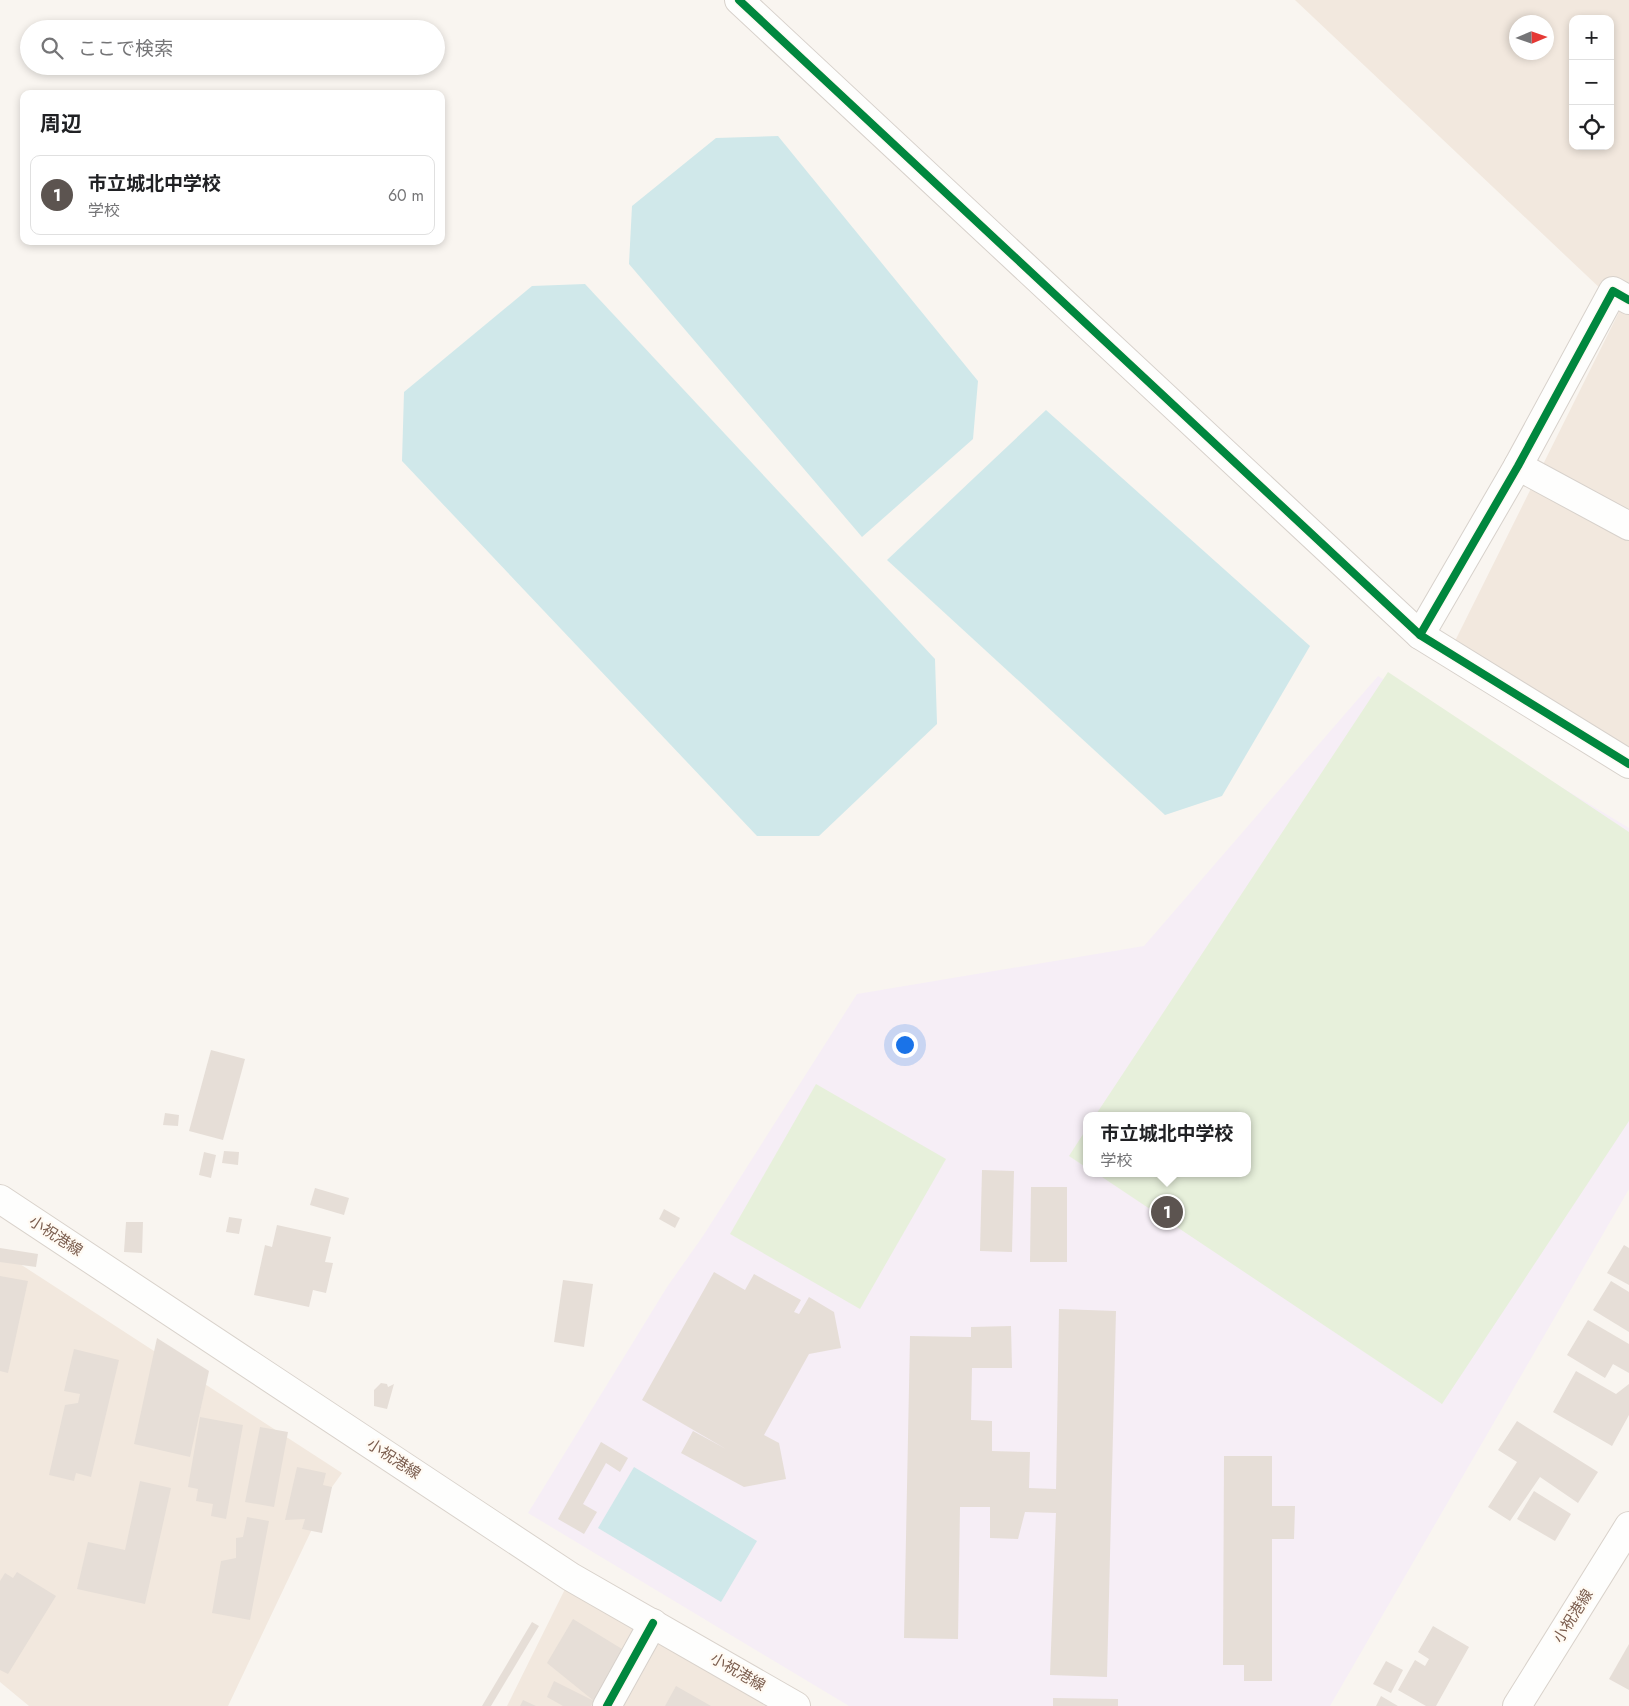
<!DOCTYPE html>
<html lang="ja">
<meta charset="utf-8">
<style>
body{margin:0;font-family:Jost,"Noto Sans JP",sans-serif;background:#f2f2f2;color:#202124}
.controls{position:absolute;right:15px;top:15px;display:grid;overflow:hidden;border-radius:10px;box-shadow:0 2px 8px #0003}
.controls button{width:45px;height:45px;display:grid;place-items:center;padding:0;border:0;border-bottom:1px solid #e0e0e0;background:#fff;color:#202124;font:25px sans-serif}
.compass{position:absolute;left:1509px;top:15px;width:45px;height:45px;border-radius:50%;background:#fff;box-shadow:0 2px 8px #0003;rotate:88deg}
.you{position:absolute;left:904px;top:1044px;width:18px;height:18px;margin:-12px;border:4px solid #fff;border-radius:50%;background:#1a73e8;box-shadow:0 0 0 8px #1a73e833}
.badge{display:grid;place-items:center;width:32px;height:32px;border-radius:50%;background:#5c5450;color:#fff;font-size:16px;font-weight:700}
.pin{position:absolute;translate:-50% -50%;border:2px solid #fff;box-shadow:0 1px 5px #0006}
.popup{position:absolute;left:1083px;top:1112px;width:168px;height:65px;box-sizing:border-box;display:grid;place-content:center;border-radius:10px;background:#fff;filter:drop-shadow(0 1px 4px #0005);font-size:16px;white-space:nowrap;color:#757577}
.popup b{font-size:19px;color:#202124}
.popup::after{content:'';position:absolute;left:50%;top:100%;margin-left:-10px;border:10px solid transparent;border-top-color:#fff}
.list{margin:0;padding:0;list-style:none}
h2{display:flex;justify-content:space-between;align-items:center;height:65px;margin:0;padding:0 20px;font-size:21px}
h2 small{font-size:16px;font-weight:400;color:#757577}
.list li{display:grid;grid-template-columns:32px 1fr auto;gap:15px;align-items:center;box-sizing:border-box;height:80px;margin:0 10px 10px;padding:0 10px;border:1px solid #e0e0e0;border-radius:10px}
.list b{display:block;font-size:19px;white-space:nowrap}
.list p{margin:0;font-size:16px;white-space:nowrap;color:#757577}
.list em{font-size:16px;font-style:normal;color:#757577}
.icon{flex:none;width:28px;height:28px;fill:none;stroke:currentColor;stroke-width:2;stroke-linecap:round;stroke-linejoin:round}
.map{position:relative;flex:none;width:1629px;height:1706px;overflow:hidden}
.search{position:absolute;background:#fff;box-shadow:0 2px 8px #0003;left:20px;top:20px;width:425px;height:55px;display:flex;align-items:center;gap:12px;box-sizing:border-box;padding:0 18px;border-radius:28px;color:#757577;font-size:19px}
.panel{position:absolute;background:#fff;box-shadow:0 2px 8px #0003;left:20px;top:90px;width:425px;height:155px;border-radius:10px}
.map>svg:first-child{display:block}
.residential{fill:#f2e8de;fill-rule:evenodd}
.education{fill:#f6eef6;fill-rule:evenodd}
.green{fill:#e7f0db}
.water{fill:#d0e8ea}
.building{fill:#e6ded7}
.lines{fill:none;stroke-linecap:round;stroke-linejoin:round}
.minor-casing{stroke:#d7d1cb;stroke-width:30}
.tertiary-casing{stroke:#d7d1cb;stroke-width:30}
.secondary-casing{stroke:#d9d2cb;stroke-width:30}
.minor{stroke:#fefefd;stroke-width:28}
.tertiary{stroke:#fefefd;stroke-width:28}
.secondary{stroke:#fefefd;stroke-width:28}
.cycleway-casing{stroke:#fffaf3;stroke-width:11}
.cycleway{stroke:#00873e;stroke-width:8}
.labels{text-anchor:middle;stroke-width:4.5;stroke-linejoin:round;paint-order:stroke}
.street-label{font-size:15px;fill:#7a5c4d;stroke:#fffaf3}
</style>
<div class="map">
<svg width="1629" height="1706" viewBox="0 0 1629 1706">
<rect width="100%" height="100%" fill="#f9f5f0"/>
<g class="residential">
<path d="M1295,0H1629V750L1454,643L1621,308ZM1573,19H1610V146H1573ZM1516,22H1546V52H1516Z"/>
<polygon points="0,1251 342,1473 332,1487 228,1706 29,1706 0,1682"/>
<polygon points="571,1577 778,1706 507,1706"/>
</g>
<path class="education" d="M1378,676L1629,828V1189L1330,1706H849L528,1513L667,1287L703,1236L857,994L1144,946ZM1087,1116H1247V1173H1087Z"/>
<g class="green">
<polygon points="1388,672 1629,832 1629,1121 1442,1404 1096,1173 1247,1173 1247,1116 1095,1116"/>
<polygon points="816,1084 946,1159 860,1309 730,1234"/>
<polygon points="1087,1128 1087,1168 1069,1156"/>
</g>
<g class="water">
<polygon points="778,136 978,381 973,439 862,537 629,264 632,206 716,138"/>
<polygon points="585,284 935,659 937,724 819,836 757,836 402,461 404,392 532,286"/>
<polygon points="1046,410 1310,646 1222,796 1165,815 887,560"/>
<polygon points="634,1467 757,1541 721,1602 598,1528"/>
</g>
<g class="building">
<polygon points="211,1050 245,1059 223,1140 189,1131"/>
<polygon points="165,1113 179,1115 178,1126 163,1125"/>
<polygon points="224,1151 239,1152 238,1165 222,1163"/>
<polygon points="204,1152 216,1155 211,1178 199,1175"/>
<polygon points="982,1170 1014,1171 1012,1252 980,1251"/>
<polygon points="1031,1187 1067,1187 1067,1262 1030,1262"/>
<polygon points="315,1188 349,1198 344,1215 310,1205"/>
<polygon points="664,1209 680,1218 675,1228 659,1219"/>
<polygon points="229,1217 242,1219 239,1234 226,1232"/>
<polygon points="126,1222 143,1222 142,1253 124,1252"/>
<polygon points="277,1225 331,1237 325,1262 333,1263 326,1293 313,1290 309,1307 254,1295 265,1245 272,1247"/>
<polygon points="1624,1245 1629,1248 1629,1285 1607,1273"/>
<polygon points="0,1248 38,1254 36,1267 0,1262"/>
<polygon points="714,1272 745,1290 754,1274 801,1300 794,1312 799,1314 809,1297 834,1312 841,1348 809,1354 764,1435 779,1443 786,1479 744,1487 681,1453 693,1431 726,1449 642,1400"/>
<polygon points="0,1276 28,1281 8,1373 0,1371"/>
<polygon points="563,1280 593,1284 584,1347 554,1342"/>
<polygon points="1611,1281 1629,1292 1629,1332 1593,1310"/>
<polygon points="1059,1309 1116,1311 1107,1677 1050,1675 1056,1513 1025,1512 1018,1539 990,1538 990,1507 960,1507 958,1639 904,1638 910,1336 971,1337 971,1327 1011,1326 1012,1368 972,1368 971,1420 992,1421 992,1451 1030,1452 1029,1488 1056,1489"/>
<polygon points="1588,1320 1629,1344 1629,1373 1613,1364 1605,1378 1567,1355"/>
<polygon points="157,1338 209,1371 190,1457 134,1444"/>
<polygon points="74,1349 119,1360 91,1477 76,1473 74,1481 49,1475 65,1405 78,1403 80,1394 64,1391"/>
<polygon points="1576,1371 1616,1394 1629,1384 1629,1415 1612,1446 1553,1412"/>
<polygon points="381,1383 387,1384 388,1387 394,1384 387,1409 374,1406 374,1390"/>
<polygon points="200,1417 243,1425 226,1519 211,1516 213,1504 196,1501 198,1489 188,1487"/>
<polygon points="1517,1421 1598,1472 1578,1503 1540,1477 1510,1521 1488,1507 1517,1462 1498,1450"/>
<polygon points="260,1427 288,1432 274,1507 245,1502"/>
<polygon points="601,1442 628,1458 620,1472 606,1463 583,1504 597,1512 584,1534 558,1519"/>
<polygon points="1224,1456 1272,1456 1272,1506 1295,1506 1294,1539 1272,1539 1272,1681 1244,1681 1244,1665 1223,1665"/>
<polygon points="297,1467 326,1473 323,1485 332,1487 322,1533 302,1529 305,1519 285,1520"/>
<polygon points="140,1481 171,1488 145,1604 77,1589 88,1542 125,1550"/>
<polygon points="1534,1491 1571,1514 1555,1541 1517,1519"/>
<polygon points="247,1517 269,1521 250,1620 212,1613 221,1561 236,1558 236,1538 243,1537"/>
<polygon points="17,1572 56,1596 8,1674 0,1670 0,1581 5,1573 13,1578"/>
<polygon points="573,1619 622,1649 594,1701 547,1663"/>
<polygon points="532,1622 539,1626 491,1706 482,1706"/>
<polygon points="1433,1626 1469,1647 1436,1706 1426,1706 1398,1690 1415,1660 1425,1666 1429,1659 1418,1652"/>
<polygon points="1629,1644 1629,1690 1609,1679"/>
<polygon points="1386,1661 1403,1670 1391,1693 1373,1684"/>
<polygon points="554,1681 594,1701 591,1706 563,1706 547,1697"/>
<polygon points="676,1686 711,1706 665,1706"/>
<polygon points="1381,1696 1398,1706 1376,1706"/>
<polygon points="1053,1698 1118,1699 1118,1706 1053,1706"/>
<polygon points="523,1700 536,1706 520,1706"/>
</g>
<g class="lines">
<g class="minor-casing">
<g id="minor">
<polyline points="1629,300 1613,291 1518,466 1420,635 1629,764"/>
<polyline points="1518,466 1629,526"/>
<polyline points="607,1706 653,1623"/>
</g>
</g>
<g class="tertiary-casing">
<polyline id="tertiary" points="739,0 1420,635"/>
</g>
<g class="secondary-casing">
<g id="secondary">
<polyline points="0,1199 571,1577 796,1706"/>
<polyline points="1517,1706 1629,1526"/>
</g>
</g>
<use href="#minor" class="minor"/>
<use href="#tertiary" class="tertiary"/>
<use href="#secondary" class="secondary"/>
<g class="cycleway-casing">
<g id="cycleway">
<polyline points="739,0 1420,635 1629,764"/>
<polyline points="1420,635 1518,466 1613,291 1629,300"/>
<polyline points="607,1706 653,1623"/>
</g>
</g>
<use href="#cycleway" class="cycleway"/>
</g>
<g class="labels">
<g class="street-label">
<text transform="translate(56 1236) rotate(33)" y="5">小祝港線</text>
<text transform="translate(394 1459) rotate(33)" y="5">小祝港線</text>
<text transform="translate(1573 1616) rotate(-58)" y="5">小祝港線</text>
<text transform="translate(738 1672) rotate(30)" y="5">小祝港線</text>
</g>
</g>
</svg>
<div class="controls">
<button>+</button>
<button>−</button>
<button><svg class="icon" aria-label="locate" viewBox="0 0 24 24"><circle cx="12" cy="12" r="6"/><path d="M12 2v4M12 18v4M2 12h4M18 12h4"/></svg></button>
</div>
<svg class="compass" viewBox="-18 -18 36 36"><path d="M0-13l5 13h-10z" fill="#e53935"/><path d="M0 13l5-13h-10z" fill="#757577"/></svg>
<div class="you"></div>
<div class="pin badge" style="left:1167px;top:1212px">1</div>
<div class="popup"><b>市立城北中学校</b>学校</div>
<div class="search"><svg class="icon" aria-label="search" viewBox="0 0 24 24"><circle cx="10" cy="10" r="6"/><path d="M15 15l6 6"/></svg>ここで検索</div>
<section class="panel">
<h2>周辺<small></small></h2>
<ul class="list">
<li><span class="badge">1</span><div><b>市立城北中学校</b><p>学校</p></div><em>60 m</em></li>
</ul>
</section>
</div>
